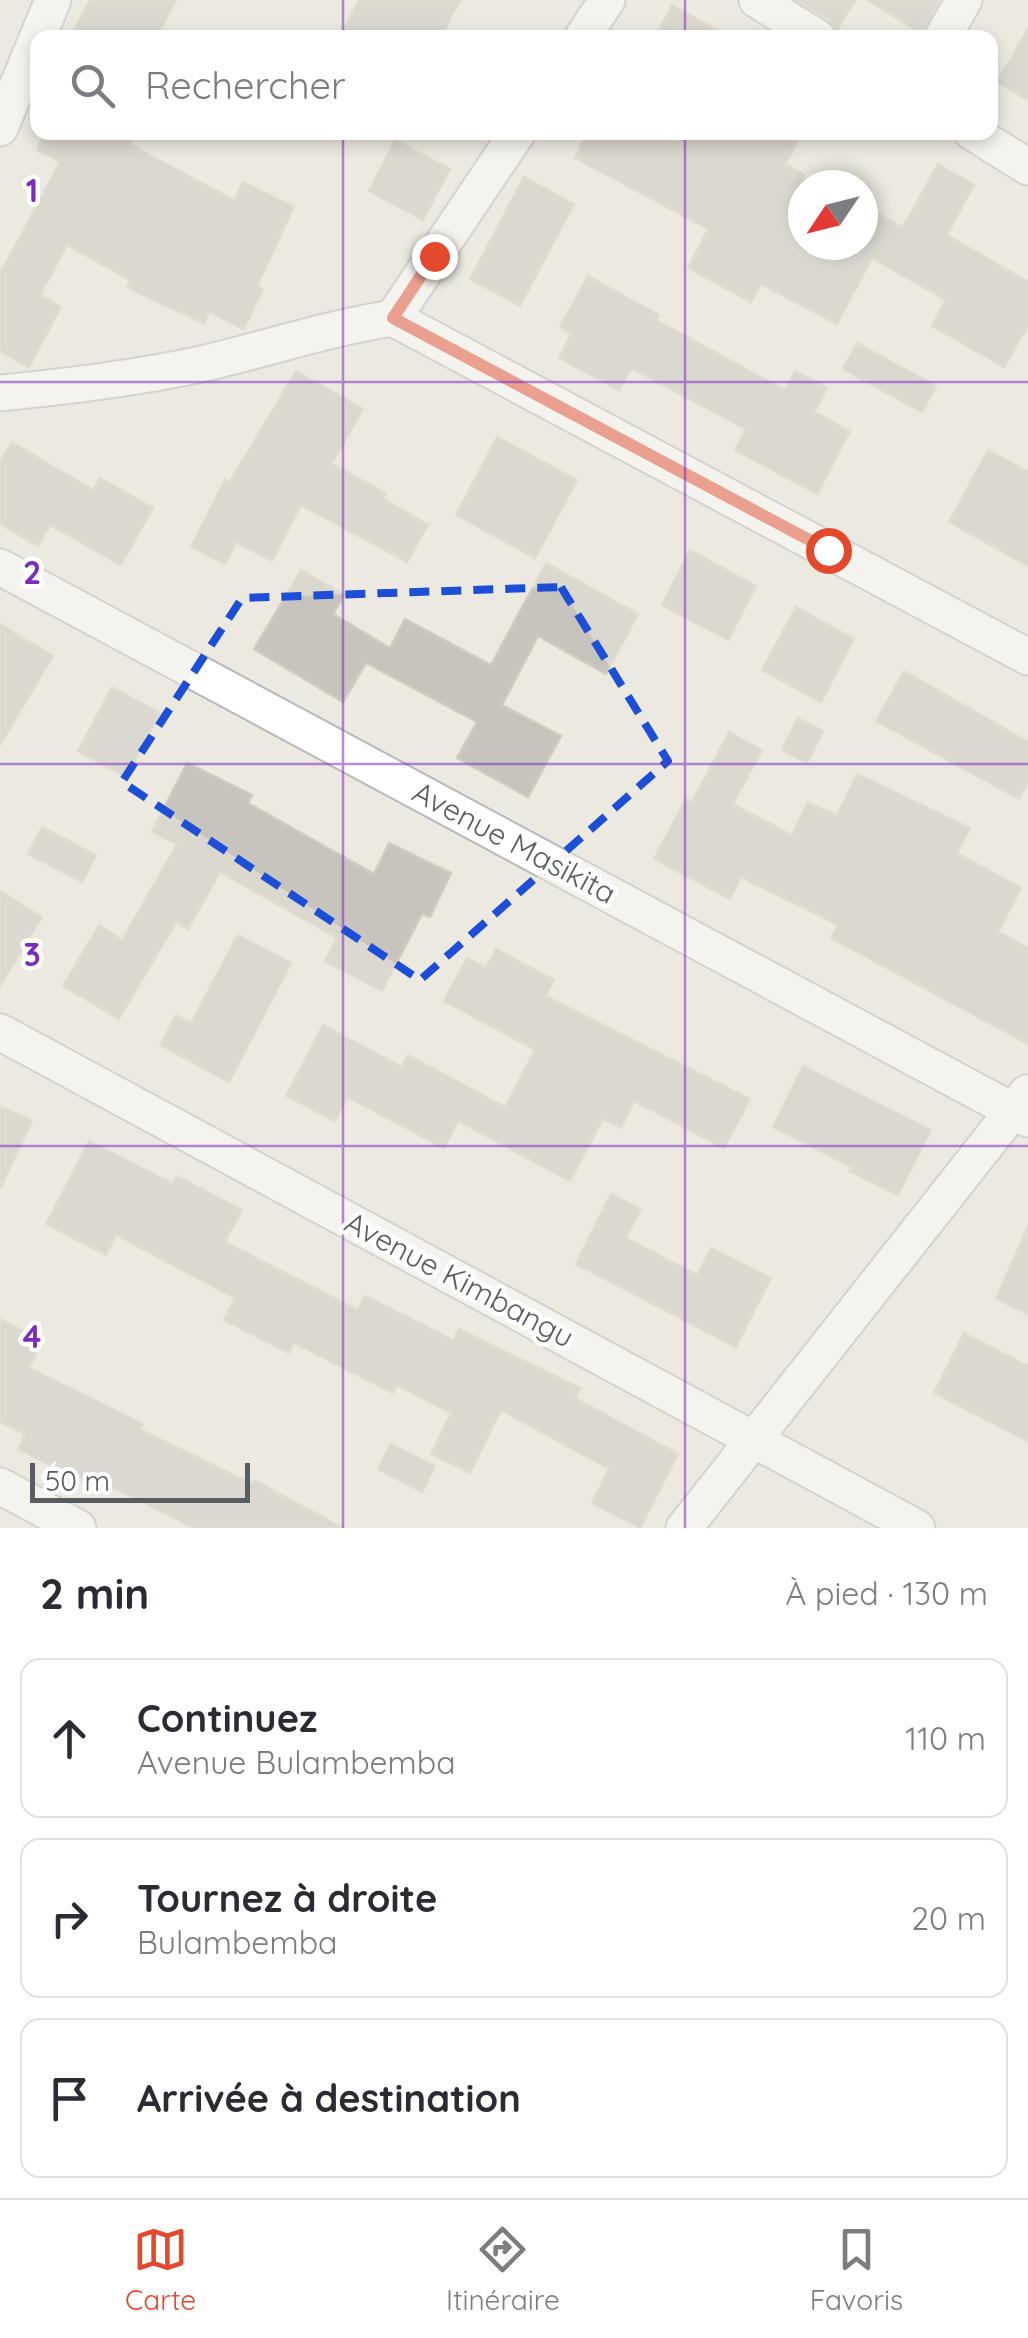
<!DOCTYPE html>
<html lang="fr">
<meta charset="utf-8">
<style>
body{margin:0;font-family:Quicksand,sans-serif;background:#f2f2f3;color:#2b2b33}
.compass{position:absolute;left:788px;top:170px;width:90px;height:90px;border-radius:50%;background:#fff;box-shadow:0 5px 15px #0003;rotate:235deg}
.scale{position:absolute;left:30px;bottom:25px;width:220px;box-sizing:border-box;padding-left:10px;border:5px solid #595c61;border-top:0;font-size:28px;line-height:35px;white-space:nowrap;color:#595c61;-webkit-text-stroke:8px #fff;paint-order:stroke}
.stop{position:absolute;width:30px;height:30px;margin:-22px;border:8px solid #e4482d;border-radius:50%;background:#fff}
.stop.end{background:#e4482d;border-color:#fff;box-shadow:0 2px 10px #0008}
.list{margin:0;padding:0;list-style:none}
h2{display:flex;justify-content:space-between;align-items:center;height:130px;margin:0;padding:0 40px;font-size:42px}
h2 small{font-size:32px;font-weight:400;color:#7c7c81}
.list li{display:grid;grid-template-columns:65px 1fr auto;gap:30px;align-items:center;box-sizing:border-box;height:160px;margin:0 20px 20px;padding:0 20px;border:2px solid #e1e1e2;border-radius:20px}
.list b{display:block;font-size:38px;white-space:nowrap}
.list p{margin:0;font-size:32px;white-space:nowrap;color:#7c7c81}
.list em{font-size:32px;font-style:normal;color:#7c7c81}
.icon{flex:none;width:55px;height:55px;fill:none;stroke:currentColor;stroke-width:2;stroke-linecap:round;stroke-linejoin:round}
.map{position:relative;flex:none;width:1028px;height:1528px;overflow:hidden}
.search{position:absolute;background:#fff;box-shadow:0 5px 15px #0003;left:30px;right:30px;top:30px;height:110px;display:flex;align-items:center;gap:25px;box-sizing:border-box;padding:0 35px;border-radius:20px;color:#7c7c81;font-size:38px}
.sheet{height:670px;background:#fff}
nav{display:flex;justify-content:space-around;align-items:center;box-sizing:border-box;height:140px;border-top:2px solid #e1e1e2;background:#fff;font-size:28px;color:#7c7c81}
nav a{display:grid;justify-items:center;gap:5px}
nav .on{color:#e4482d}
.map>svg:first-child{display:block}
.building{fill:#c6c4bd;stroke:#d0ccbf;stroke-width:2.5}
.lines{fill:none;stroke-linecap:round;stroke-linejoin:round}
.minor-casing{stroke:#b6b8bd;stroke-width:39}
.minor{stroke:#fff;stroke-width:35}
.route{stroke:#e4482d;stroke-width:12}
.marked{fill:none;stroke:#1d4ed8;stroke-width:8;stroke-dasharray:20 12;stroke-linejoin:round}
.grid{fill:none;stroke:#7b2cbf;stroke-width:2.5;stroke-opacity:0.55}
.labels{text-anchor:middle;stroke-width:9;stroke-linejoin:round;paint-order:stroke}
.street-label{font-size:30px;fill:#595c61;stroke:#fff}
.grid-label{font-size:32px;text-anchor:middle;font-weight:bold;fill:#7b2cbf;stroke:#fff;stroke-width:9;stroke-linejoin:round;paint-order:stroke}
</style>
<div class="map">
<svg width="1028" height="1528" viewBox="0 0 1028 1528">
<rect width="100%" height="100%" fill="#eceae0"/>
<g class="building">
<polygon points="90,0 176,0 156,38 70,38"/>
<polygon points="359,0 460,0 440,38 339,38"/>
<polygon points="797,0 855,0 837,30 829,20"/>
<polygon points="868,0 939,0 922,34"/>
<polygon points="672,5 732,38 655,38"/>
<polygon points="1028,29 1028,100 997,82"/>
<polygon points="46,132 135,132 129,144 234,200 243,182 294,207 257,286 263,289 244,329 209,312 204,323 153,300 127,287 130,280 67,245 40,295 61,307 29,367 0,351 0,274 60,162 37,150"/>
<polygon points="588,132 802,132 786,164 803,174 803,245 863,245 863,206 903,227 938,164 974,185 947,235 1028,282 1028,326 1004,367 932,326 946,300 872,258 837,324 761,284 751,302 688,268 708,229 575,158"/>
<polygon points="395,140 450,169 423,220 369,191"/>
<polygon points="524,177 574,204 520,306 470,279"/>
<polygon points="588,276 659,315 656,320 785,390 795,371 827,388 814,412 850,431 817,494 735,450 746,429 631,368 619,390 559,358 571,334 560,327"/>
<polygon points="857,343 936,386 922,412 843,369"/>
<polygon points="296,371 363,409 332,464 386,493 383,498 428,525 407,562 301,505 272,561 236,542 225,564 191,547 225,480 230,482"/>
<polygon points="497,437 577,480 535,558 456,515"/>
<polygon points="12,442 93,490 100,478 153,508 121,565 50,525 38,546 0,524 0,462"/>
<polygon points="988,450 1028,472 1028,566 949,522"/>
<polygon points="690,550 756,586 728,640 662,605"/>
<polygon points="546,563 638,614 606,674 538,636 502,705 561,736 528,797 457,758 477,722 366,663 343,702 254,649 301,570 344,595 333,614 390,648 405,619 491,665"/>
<polygon points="796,607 854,639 821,702 762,670"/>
<polygon points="0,624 53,656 0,745"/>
<polygon points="904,671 1028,742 1028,781 1019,799 876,721"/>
<polygon points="112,687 160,713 126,777 78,751"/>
<polygon points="798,718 823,731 807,763 782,750"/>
<polygon points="729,732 762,750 733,804 792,835 808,802 837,816 857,774 970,828 957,853 1021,888 998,932 1028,948 1028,1044 831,938 838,925 741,877 730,899 654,859 686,799 692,802"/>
<polygon points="187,763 252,795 248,803 374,874 389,843 451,873 430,917 422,914 382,991 325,961 337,938 220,872 188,929 176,922 119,1019 63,986 99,925 122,940 177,844 152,832"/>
<polygon points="42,827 96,855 82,882 28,854"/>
<polygon points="0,891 42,917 0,986"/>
<polygon points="238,935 291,963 229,1082 160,1045 176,1015 191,1023"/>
<polygon points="496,949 554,980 546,996 750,1099 724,1148 634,1101 621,1128 603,1119 570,1181 458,1121 444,1148 347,1097 335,1121 286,1096 323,1025 402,1067 408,1055 505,1107 535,1050 444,1001 467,958 486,968"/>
<polygon points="803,1066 931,1130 898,1195 849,1171 851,1167 773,1127"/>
<polygon points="0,1106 32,1121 0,1189"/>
<polygon points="89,1141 173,1184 177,1176 242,1210 225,1242 358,1310 365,1296 453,1340 459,1329 580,1388 575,1398 678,1454 640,1528 592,1503 609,1469 501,1410 470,1473 431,1454 451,1413 397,1385 393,1393 294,1343 289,1353 224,1320 235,1298 116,1235 106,1255 46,1224"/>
<polygon points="611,1194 641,1209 626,1238 697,1275 711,1248 771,1278 736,1347 576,1264"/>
<polygon points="1028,1226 1028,1314 996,1299"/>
<polygon points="0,1319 43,1340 29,1368 143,1424 140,1429 252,1484 254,1480 343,1528 195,1528 112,1487 109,1494 18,1449 25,1434 0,1422"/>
<polygon points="964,1333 1028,1366 1028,1441 934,1393"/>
<polygon points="391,1444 435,1466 422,1492 378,1469"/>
</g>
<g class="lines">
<g class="minor-casing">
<g id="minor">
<polyline points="757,0 818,38"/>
<polyline points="582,38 607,0"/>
<polyline points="942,38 964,0"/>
<polyline points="0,128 53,0"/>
<polyline points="972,132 1028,167"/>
<polyline points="393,318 518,132"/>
<path d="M0,393C69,386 138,378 206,363C269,348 329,328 393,318L1028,657"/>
<polyline points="0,567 1028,1119"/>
<polyline points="0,1032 917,1528"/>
<polyline points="0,1486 78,1528"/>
<polyline points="684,1528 1027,1093"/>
</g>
</g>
<use href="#minor" class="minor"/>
</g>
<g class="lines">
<polyline class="route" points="434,256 393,318 828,550"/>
</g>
<path d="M0 0H1028V1528H0ZM561,587L668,761L420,980L122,782L242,598Z" fill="#eceae0" fill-opacity=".55" fill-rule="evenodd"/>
<path class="marked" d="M561,587L668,761L420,980L122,782L242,598Z"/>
<path class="grid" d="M343,0V38M685,0V38M343,132V1528M685,132V1528M0,382H1028M0,764H1028M0,1146H1028"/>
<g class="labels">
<g class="street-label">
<text transform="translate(514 843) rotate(28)" y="10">Avenue Masikita</text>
<text transform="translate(459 1280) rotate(28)" y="10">Avenue Kimbangu</text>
</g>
</g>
<g class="grid-label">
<text x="32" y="202">1</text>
<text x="32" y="584">2</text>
<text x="32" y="966">3</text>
<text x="32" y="1348">4</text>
</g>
</svg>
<svg class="compass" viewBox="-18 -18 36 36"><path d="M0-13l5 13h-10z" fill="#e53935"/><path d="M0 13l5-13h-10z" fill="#7c7c81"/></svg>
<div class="scale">50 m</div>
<div class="stop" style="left:828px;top:550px"></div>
<div class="stop end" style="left:434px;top:256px"></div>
<div class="search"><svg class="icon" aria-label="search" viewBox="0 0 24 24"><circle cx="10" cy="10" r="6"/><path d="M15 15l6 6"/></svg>Rechercher</div>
</div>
<section class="sheet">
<h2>2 min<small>À pied · 130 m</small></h2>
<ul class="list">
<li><svg class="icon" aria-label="ahead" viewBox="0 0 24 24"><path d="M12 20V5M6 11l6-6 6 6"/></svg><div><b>Continuez</b><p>Avenue Bulambemba</p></div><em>110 m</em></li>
<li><svg class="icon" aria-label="right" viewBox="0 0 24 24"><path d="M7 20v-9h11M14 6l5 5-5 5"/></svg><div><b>Tournez à droite</b><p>Bulambemba</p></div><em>20 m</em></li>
<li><svg class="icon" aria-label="arrive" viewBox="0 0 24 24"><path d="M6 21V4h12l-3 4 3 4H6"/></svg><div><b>Arrivée à destination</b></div></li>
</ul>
</section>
<nav>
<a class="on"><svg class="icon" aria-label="map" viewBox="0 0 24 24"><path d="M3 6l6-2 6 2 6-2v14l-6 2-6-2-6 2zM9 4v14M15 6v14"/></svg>Carte</a>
<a><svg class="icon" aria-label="directions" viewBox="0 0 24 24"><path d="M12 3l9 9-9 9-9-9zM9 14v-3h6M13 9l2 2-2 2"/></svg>Itinéraire</a>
<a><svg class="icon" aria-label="saved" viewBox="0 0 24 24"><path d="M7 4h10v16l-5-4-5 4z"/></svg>Favoris</a>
</nav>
